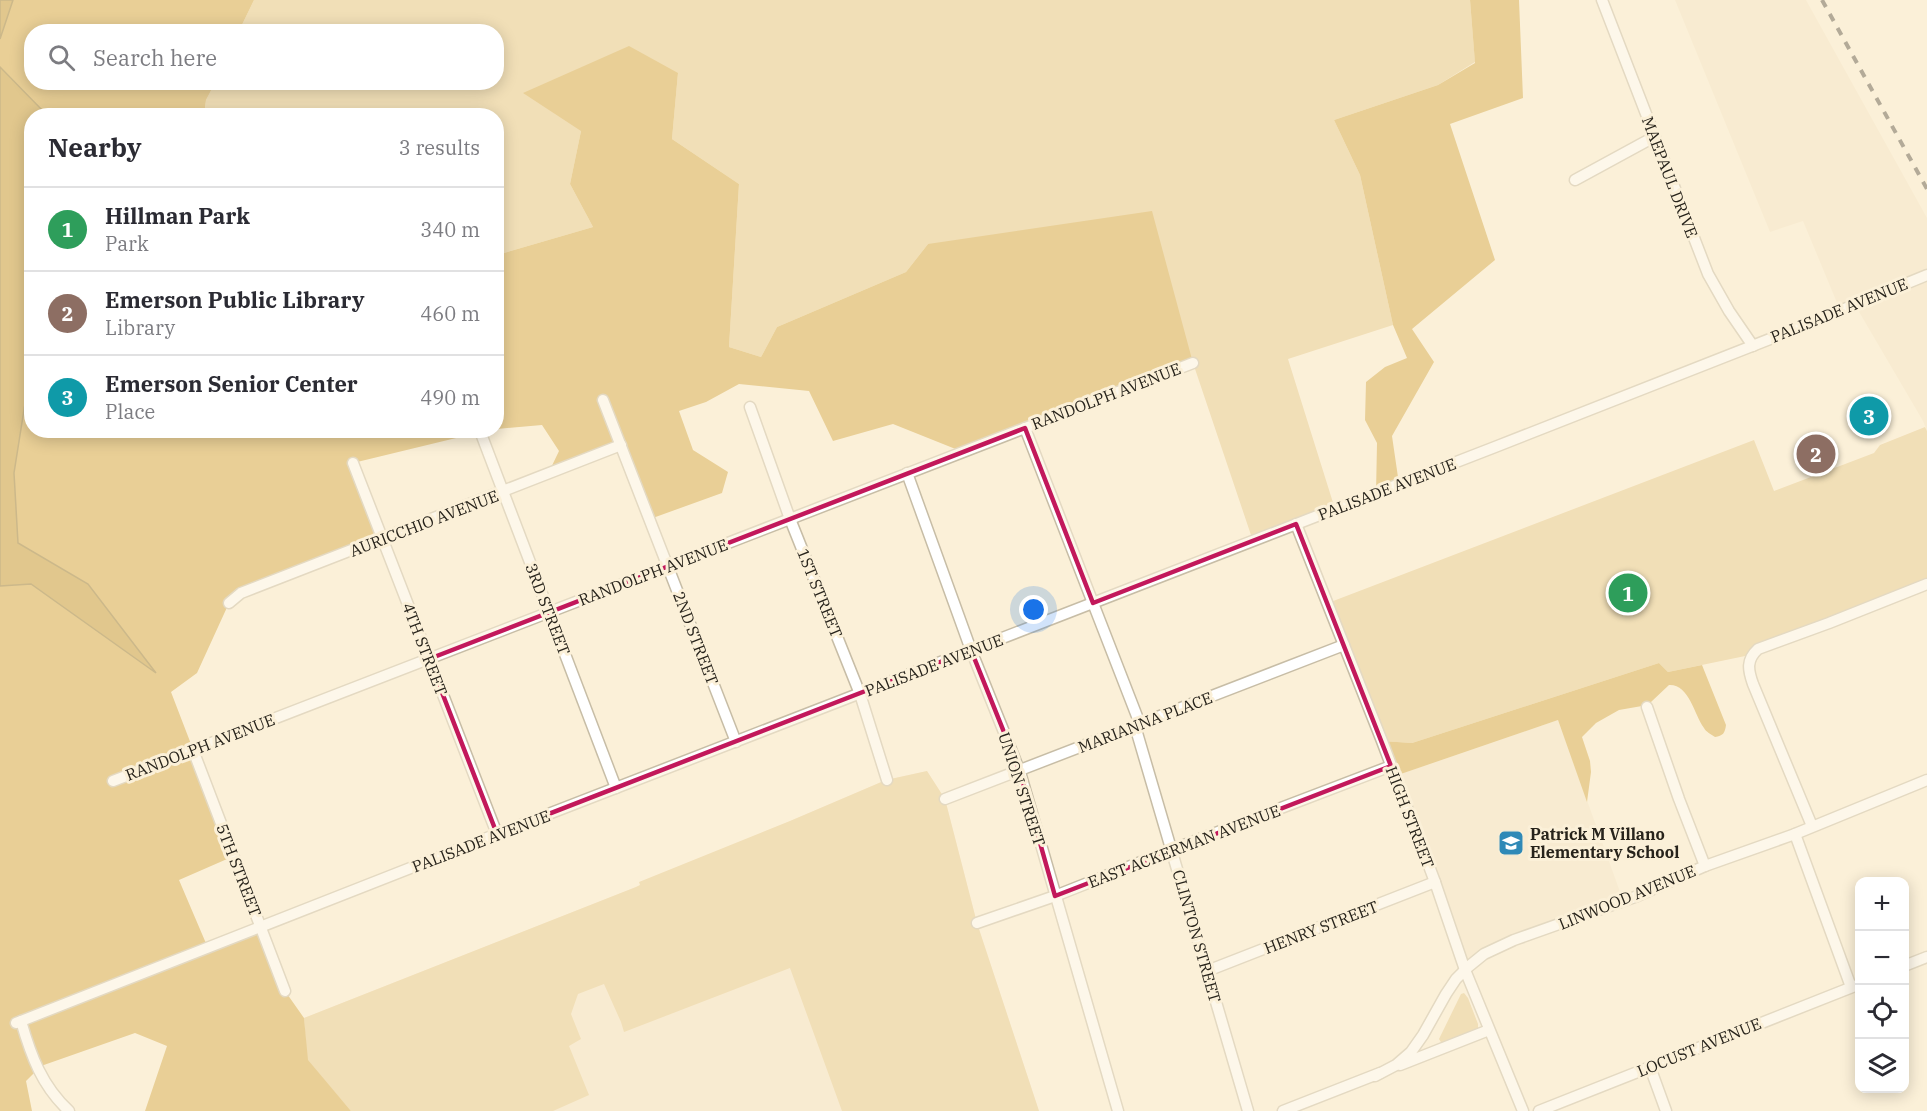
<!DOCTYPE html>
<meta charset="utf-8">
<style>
body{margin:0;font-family:"IBM Plex Serif",serif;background:#f2f2f3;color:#2b2b33}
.controls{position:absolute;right:18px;bottom:18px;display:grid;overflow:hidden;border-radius:12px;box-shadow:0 3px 15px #0003}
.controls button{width:54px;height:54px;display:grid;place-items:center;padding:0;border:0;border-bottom:2px solid #e1e1e2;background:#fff;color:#2b2b33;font:30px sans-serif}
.you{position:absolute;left:1034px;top:610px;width:21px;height:21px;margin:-15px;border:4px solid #fff;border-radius:50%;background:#1a73e8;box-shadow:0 0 0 9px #1a73e833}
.badge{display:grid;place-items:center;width:39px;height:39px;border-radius:50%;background:#0f766e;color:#fff;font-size:20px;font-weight:700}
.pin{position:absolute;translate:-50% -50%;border:3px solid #fff;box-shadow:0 2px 6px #0006}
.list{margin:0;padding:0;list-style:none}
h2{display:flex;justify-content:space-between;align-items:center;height:78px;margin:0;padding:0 24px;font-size:26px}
h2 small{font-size:20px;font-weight:400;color:#7c7c81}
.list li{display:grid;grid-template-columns:39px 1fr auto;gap:18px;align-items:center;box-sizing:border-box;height:84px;padding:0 24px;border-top:2px solid #e1e1e2}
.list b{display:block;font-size:22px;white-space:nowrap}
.list p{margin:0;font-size:20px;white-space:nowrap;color:#7c7c81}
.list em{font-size:20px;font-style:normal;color:#7c7c81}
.icon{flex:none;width:33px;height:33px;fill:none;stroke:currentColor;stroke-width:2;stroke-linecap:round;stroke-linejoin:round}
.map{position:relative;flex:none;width:1927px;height:1111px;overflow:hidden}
.search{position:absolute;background:#fff;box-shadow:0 3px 15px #0003;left:24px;top:24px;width:480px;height:66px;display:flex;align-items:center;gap:15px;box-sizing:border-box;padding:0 21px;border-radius:24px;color:#7c7c81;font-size:22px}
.panel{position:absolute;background:#fff;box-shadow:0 3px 15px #0003;left:24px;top:108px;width:480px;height:330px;border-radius:24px}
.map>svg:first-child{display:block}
.built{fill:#f4e5c7}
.green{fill:#e5c98e}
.forest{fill:#d2a746}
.water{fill:#c09632;stroke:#92742b;stroke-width:1.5}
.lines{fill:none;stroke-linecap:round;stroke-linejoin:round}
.street-casing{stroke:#c7bda6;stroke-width:13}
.street{stroke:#fff;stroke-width:10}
.rail{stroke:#5b5549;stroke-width:4;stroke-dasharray:8 8;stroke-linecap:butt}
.marked{fill:none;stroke:#c2185b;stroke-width:4.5;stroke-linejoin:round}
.labels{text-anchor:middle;stroke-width:6;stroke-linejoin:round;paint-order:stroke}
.street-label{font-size:16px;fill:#27231b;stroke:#fbf0d8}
.poi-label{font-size:16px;font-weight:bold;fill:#27231b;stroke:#fbf0d8;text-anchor:start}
</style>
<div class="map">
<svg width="1927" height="1111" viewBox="0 0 1927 1111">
<rect width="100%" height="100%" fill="#fbf0d8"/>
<g class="built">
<polygon points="1675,0 1806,0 1927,218 1927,431 1923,421 1855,305 1840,310 1803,221 1770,232"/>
<polygon points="1558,720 1623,900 1466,966 1395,776"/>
<polygon points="927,771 945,799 977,923 1039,1111 351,1111 307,1060 304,1018 636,887 886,780"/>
</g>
<g class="green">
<polygon points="254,0 1470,0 1475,62 1438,85 1334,120 1360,175 1393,325 1288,359 1335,509 1253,541 1193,363 928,244 906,272 777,327 761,357 729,347 739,184 672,139 678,73 581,131 570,184 593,227 497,255 496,116 204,116 206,100 215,83 496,82 496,32 239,31"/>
<polygon points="1925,427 1927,431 1927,583 1750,655 1668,672 1659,663 1412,743 1382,741 1328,603 1754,440 1774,491 1874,453 1880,445"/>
<polygon points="927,771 945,799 977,923 1039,1111 842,1111 790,968 624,1032 621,1022 604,984 578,994 571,1014 581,1039 569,1046 589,1095 553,1111 351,1111 307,1060 304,1018 636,887 640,885 639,882 790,821 886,780"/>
<polygon points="1464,993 1468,998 1478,1024 1478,1028 1442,1044 1439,1039 1461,994"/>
</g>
<g class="forest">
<polygon points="13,0 254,0 239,31 32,32 32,82 215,83 206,100 204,115 47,115 0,67 0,39"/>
<polygon points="1470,0 1519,0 1523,98 1450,124 1495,260 1412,329 1434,362 1392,436 1399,484 1376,493 1377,443 1365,420 1366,382 1385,367 1407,358 1393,325 1360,175 1334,120 1438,85 1475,63"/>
<polygon points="629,46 678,73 672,139 739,184 729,347 761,357 777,327 906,272 928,244 1152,211 1193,363 963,452 893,424 833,441 809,391 739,384 706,402 679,411 693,450 728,472 722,493 650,519 621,445 548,474 559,451 542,425 497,429 497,255 593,227 570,184 581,131 523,93"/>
<polygon points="31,379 32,430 485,431 353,463 382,538 229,603 197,673 171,692 234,856 179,880 208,948 261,927 285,991 304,1018 308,1060 351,1111 145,1111 167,1046 135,1033 41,1066 26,1081 32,1111 0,1111 0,586 31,584 154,671 88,584 18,543 14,473 27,391"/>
<path d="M1659,663L1668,672L1702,665L1726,725C1725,733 1723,736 1715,737C1711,734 1706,732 1704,728C1694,714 1689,684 1669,685L1651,702L1642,706L1619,710L1596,723L1582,737L1590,761L1591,772L1587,802L1558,720L1395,776L1382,741L1412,743Z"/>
</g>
<g class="water">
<polygon points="0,0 13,0 0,39"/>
<polygon points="0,67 47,115 32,116 32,379 27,391 14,473 18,543 88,584 156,673 31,584 0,586"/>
</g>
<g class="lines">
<g class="street-casing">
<g id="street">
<polyline points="1602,0 1708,274 1729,311 1753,346"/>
<polyline points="1575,180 1654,137"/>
<polyline points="603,400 736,742"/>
<polyline points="750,407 790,519 860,694 887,780"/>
<polyline points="1025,428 1140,724"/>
<polyline points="480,431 616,788"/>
<polyline points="353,463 497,834"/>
<polyline points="907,473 971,650 1020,772 1118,1111"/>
<polyline points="1296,524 1382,741 1435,882 1465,970 1523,1111"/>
<polyline points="229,603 241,593 621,445"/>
<polyline points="1647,707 1679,799 1705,866"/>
<polyline points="1135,726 1248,1111"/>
<polyline points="193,750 285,991"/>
<polyline points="113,781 1193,363"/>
<polyline points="945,799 1344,645"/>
<path d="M1812,826L1753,684C1748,670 1746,660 1758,649L1829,623L1927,584"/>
<polyline points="1795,834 1851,987"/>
<polyline points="977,923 1055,896 1171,850 1391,766"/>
<polyline points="1904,966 1927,957"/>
<polyline points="1207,971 1435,882"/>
<path d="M21,1021C31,1056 42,1086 69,1111"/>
<polyline points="16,1023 497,834 1495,447 1798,328 1927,275"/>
<polyline points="1400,1065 1489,1030"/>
<polyline points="1650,1067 1666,1111"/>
<polyline points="1375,1076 1396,1065 1411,1052 1423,1035 1446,994 1456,979 1468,967 1484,954 1514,940 1635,897 1705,866 1795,834 1927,780"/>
<polyline points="1283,1111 1380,1073"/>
<polyline points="1539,1111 1860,984"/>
</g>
</g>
<use href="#street" class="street"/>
<polyline class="rail" points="1822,0 1927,189"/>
</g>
<path d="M0 0H1927V1111H0ZM1025,428L1093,603L1296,524L1391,766L1055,896L1020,772L971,650L497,834L429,659Z" fill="#fbf0d8" fill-opacity=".55" fill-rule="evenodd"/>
<path class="marked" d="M1025,428L1093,603L1296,524L1391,766L1055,896L1020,772L971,650L497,834L429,659Z"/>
<defs>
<g id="school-square" transform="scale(1.35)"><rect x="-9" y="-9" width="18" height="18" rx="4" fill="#2f89b7" stroke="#fbf0d8"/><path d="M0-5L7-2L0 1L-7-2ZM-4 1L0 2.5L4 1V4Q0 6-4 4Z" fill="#fff"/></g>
</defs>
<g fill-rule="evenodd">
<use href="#school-square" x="1511" y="843"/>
</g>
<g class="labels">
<g class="street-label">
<text transform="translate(1670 177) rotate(69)" y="6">MAEPAUL DRIVE</text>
<text transform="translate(1839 310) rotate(-22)" y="6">PALISADE AVENUE</text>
<text transform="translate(1106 396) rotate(-21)" y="6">RANDOLPH AVENUE</text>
<text transform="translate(1387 489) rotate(-21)" y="6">PALISADE AVENUE</text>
<text transform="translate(424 523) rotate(-21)" y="6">AURICCHIO AVENUE</text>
<text transform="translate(653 572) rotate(-21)" y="6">RANDOLPH AVENUE</text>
<text transform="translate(820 593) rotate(68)" y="6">1ST STREET</text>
<text transform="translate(548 609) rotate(69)" y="6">3RD STREET</text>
<text transform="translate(696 638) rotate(69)" y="6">2ND STREET</text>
<text transform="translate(425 649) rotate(69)" y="6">4TH STREET</text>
<text transform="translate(934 665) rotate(-21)" y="6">PALISADE AVENUE</text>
<text transform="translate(1145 722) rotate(-21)" y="6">MARIANNA PLACE</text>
<text transform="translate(200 747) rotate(-21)" y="6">RANDOLPH AVENUE</text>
<text transform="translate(1022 789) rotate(72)" y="6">UNION STREET</text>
<text transform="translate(1410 817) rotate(69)" y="6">HIGH STREET</text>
<text transform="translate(481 841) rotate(-21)" y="6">PALISADE AVENUE</text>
<text transform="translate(1184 846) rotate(-21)" y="6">EAST ACKERMAN AVENUE</text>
<text transform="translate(239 870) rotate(69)" y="6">5TH STREET</text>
<text transform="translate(1627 897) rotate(-22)" y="6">LINWOOD AVENUE</text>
<text transform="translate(1321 927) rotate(-21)" y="6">HENRY STREET</text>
<text transform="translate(1197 936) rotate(74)" y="6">CLINTON STREET</text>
<text transform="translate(1699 1047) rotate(-22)" y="6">LOCUST AVENUE</text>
</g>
<g class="poi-label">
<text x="1530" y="840">Patrick M Villano<tspan x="1530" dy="18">Elementary School</tspan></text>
</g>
</g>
</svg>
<div class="controls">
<button>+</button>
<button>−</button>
<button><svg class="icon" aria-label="locate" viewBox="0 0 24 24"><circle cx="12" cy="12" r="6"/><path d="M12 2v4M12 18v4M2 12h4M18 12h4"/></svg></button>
<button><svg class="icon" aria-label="layers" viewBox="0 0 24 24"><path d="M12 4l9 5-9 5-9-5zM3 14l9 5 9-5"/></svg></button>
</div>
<div class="you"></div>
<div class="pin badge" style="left:1628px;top:593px;background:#2e9e5b">1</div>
<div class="pin badge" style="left:1816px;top:454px;background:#8d6e63">2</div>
<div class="pin badge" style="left:1869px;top:416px;background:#0f9aa8">3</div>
<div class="search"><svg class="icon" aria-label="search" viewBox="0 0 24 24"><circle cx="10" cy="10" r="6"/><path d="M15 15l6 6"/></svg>Search here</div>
<section class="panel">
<h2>Nearby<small>3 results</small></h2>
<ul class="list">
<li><span class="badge" style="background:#2e9e5b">1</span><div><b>Hillman Park</b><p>Park</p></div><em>340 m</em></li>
<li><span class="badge" style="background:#8d6e63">2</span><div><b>Emerson Public Library</b><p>Library</p></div><em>460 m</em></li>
<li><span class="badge" style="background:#0f9aa8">3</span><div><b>Emerson Senior Center</b><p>Place</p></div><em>490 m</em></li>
</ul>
</section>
</div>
